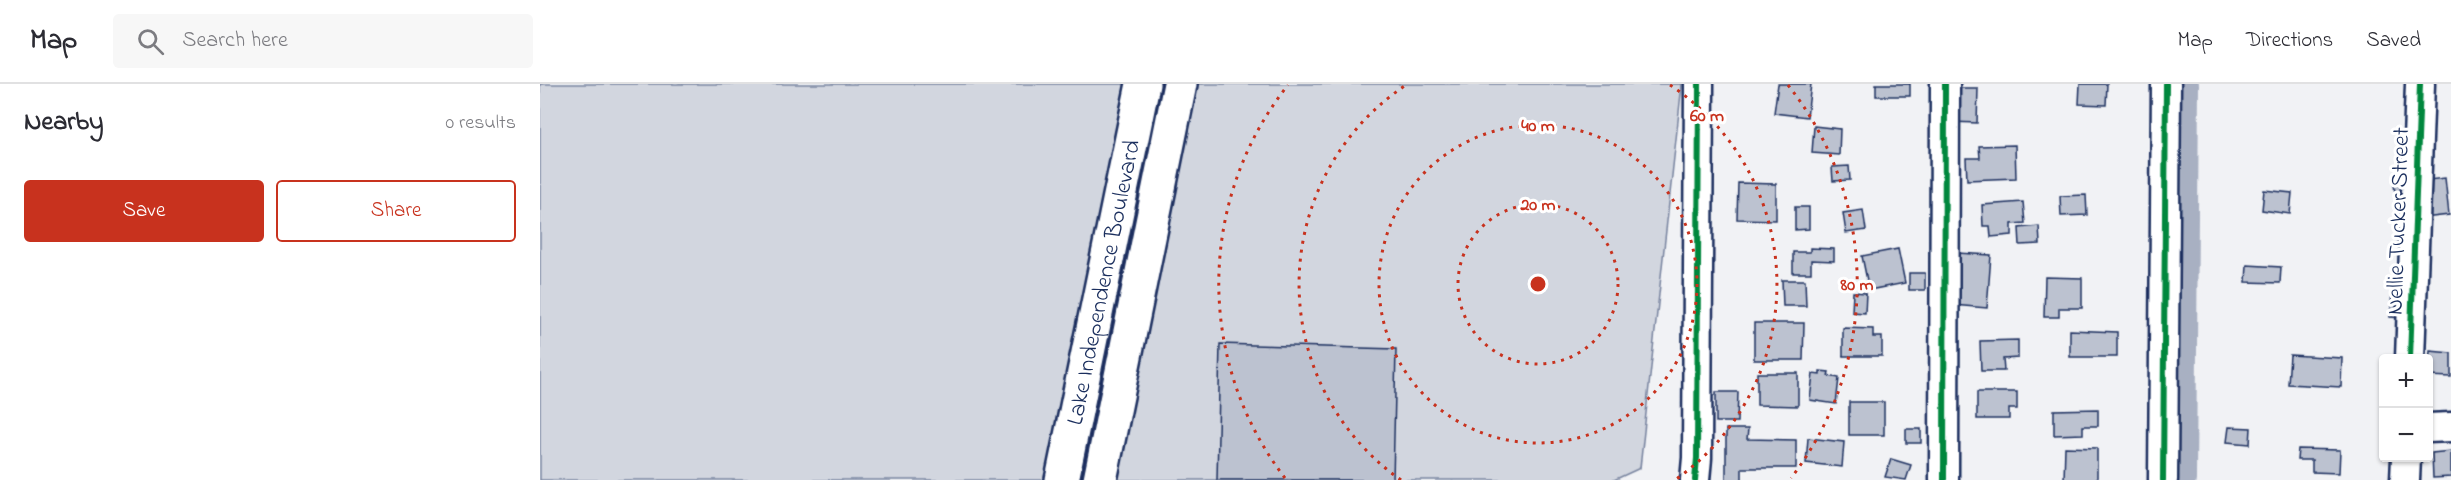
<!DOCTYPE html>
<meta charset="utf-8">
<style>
body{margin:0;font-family:"Indie Flower",sans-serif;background:#f7f7f7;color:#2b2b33}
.controls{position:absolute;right:18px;bottom:18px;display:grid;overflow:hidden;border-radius:6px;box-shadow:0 2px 4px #0004}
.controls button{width:54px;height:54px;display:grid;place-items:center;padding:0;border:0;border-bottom:2px solid #e1e1e2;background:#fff;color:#2b2b33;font:30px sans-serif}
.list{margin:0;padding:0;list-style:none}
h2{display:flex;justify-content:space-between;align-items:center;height:78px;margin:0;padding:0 24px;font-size:26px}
h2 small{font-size:20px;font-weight:400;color:#7c7c81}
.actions{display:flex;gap:12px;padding:18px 24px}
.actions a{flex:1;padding:14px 0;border:2px solid #c8321e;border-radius:6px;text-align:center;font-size:21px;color:#c8321e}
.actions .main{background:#c8321e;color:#fff}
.icon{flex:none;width:33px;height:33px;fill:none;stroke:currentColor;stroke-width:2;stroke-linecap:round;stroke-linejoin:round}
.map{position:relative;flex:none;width:1911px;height:396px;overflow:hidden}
header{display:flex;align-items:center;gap:36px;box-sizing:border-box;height:84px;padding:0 30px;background:#fff;border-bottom:2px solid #e1e1e2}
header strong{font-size:28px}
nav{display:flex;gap:33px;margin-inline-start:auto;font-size:21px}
.search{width:420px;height:54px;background:#f7f7f7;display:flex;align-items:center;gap:15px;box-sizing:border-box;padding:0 21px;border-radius:6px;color:#7c7c81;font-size:22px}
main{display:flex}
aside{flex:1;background:#fff}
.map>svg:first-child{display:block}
.green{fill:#d2d6df;stroke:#76829e;stroke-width:1.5}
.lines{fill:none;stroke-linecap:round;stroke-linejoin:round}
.canal{stroke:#a8b0c2;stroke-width:28}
.building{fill:#bcc2d0;stroke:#1b2f5e;stroke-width:1.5}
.street-casing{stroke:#1b2f5e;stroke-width:33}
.highway-casing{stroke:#1b2f5e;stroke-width:38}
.street{stroke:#fff;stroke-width:28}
.highway{stroke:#fff;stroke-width:33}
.cycleway-casing{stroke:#fff;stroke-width:10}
.cycleway{stroke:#00873e;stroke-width:6}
.ring{fill:none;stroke:#c8321e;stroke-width:3;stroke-dasharray:3 6}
.labels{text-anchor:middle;stroke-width:6;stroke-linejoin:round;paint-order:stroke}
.street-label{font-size:24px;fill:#1b2f5e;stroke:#fff}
.centre{fill:#c8321e;stroke:#fff;stroke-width:3}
.ring-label{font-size:18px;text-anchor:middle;font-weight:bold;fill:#c8321e;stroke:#fff;stroke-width:6;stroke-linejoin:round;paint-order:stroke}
</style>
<header>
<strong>Map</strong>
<div class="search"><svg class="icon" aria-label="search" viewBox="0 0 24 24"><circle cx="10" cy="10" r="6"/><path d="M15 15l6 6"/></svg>Search here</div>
<nav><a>Map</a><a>Directions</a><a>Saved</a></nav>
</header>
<main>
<aside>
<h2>Nearby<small>0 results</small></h2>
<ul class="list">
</ul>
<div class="actions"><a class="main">Save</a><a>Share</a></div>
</aside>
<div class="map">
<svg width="1911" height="396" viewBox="0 0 1911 396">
<rect width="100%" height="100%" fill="#f1f2f5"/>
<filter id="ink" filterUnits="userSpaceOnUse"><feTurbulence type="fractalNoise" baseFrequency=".0167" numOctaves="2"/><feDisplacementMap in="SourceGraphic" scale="12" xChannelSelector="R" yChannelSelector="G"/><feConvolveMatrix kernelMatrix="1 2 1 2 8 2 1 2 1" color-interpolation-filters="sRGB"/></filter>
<g filter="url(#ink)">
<polygon class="green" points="0,0 1142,0 1100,384 1074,396 0,396"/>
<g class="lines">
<polyline class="canal" points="1642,396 1645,0"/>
</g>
<g class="building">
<polygon points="1238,0 1271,0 1267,33 1234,29"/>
<rect x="1336" y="0" width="34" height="12"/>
<polygon points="1540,0 1567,0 1566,21 1539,20"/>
<polygon points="1413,4 1438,4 1437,39 1412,38"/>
<polygon points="1274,42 1300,45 1299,71 1272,69"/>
<polygon points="1475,61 1476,94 1427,96 1426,74 1440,74 1439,62"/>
<polygon points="1309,82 1310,96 1293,97 1292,83"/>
<polygon points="1905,94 1909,131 1858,137 1854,100"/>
<polygon points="1198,99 1236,100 1236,136 1197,135"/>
<polygon points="1724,106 1752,109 1750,130 1722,126"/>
<polygon points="1546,111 1547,131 1521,132 1520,112"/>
<polygon points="1483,118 1485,139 1472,140 1472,151 1451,153 1450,142 1443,142 1442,121"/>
<polygon points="1255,123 1269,123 1269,145 1255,146"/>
<polygon points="1323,126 1326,146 1306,149 1303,129"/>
<polygon points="1499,142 1500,160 1480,161 1479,144"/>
<polygon points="1270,164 1294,165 1294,177 1271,176 1271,189 1253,189 1253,168 1270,168"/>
<polygon points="1358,165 1365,199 1329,206 1322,172"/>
<polygon points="1417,169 1451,171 1447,224 1413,221"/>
<polygon points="1707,181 1741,183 1740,199 1706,198"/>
<rect x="1369" y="189" width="16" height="17"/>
<polygon points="1505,193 1542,194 1542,224 1519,224 1519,233 1504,233"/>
<polygon points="1242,196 1265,196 1266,222 1243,222"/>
<polygon points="1313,208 1326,209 1325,229 1312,228"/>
<polygon points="1852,209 1878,211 1875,235 1850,233"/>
<polygon points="1214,239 1264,239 1263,276 1214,276"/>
<polygon points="1303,244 1333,245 1333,253 1342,253 1342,272 1303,272"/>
<polygon points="1530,246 1577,248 1577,273 1530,273"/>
<polygon points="1478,256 1478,274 1463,275 1464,287 1441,287 1440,257"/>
<polygon points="680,260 856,265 853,396 677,396"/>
<polygon points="1890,267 1911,269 1911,293 1888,292"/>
<polygon points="1750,271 1802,274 1801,303 1748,300"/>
<polygon points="1280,287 1289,288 1288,292 1299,294 1296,320 1270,316 1273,290 1280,291"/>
<polygon points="1217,289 1258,289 1258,322 1217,321"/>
<polygon points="1176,308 1198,308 1197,338 1176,338"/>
<polygon points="1437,308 1477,308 1477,325 1469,325 1469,335 1437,335"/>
<rect x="1309" y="318" width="35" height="33"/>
<polygon points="1558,325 1558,342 1543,342 1543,350 1514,351 1514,326"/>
<polygon points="1689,343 1711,344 1710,360 1687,358"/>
<polygon points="1186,345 1208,345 1207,355 1256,356 1256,384 1202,384 1202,396 1186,396"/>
<rect x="1366" y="345" width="15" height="14"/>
<polygon points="1268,354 1304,358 1302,383 1266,379"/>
<polygon points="1525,363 1557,364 1557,396 1524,396"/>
<polygon points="1758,365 1800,366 1799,389 1772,388 1772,376 1757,376"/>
<polygon points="1911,367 1911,393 1893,394 1892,369"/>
<polygon points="1351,375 1371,381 1366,396 1345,393"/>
</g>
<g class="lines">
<g class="street-casing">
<g id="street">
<polyline points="1870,274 1880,0"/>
<polyline points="1888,344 1911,343"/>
<polyline points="1155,396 1157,374 1159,0"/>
<polyline points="1404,396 1405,0"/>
<polyline points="1623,396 1626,0"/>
<polyline points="1865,396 1866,374"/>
</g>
</g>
<g class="highway-casing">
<g id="highway">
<path id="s1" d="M522,396L603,0"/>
<polyline points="560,396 640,0"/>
</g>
</g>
<use href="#street" class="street"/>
<use href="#highway" class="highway"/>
<g class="cycleway-casing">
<g id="cycleway">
<polyline points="1870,274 1880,0"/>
<polyline points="1155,396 1157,374 1159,0"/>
<polyline points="1404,396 1405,0"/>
<polyline points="1623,396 1626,0"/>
</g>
</g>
<use href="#cycleway" class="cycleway"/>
</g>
</g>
<g class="ring">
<circle cx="998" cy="200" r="80"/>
<circle cx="998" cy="200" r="159"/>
<path d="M861 396A239 239 0 0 1 866 1M1130 1A239 239 0 0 1 1135 396"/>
<path d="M745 394A319 319 0 0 1 748 1M1248 1A319 319 0 0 1 1251 394"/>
</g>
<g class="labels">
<g class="street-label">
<text transform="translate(1857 137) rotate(-88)" y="8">Nellie Tucker Street</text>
<text dy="8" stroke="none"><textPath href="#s1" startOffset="202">Lake Independence Boulevard</textPath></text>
</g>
</g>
<circle cx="998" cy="200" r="9" class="centre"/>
<g class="ring-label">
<text x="1167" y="37">60 m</text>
<text x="998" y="47">40 m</text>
<text x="998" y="126">20 m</text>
<text x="1317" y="206">80 m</text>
</g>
</svg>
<div class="controls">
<button>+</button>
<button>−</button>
</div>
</div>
</main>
